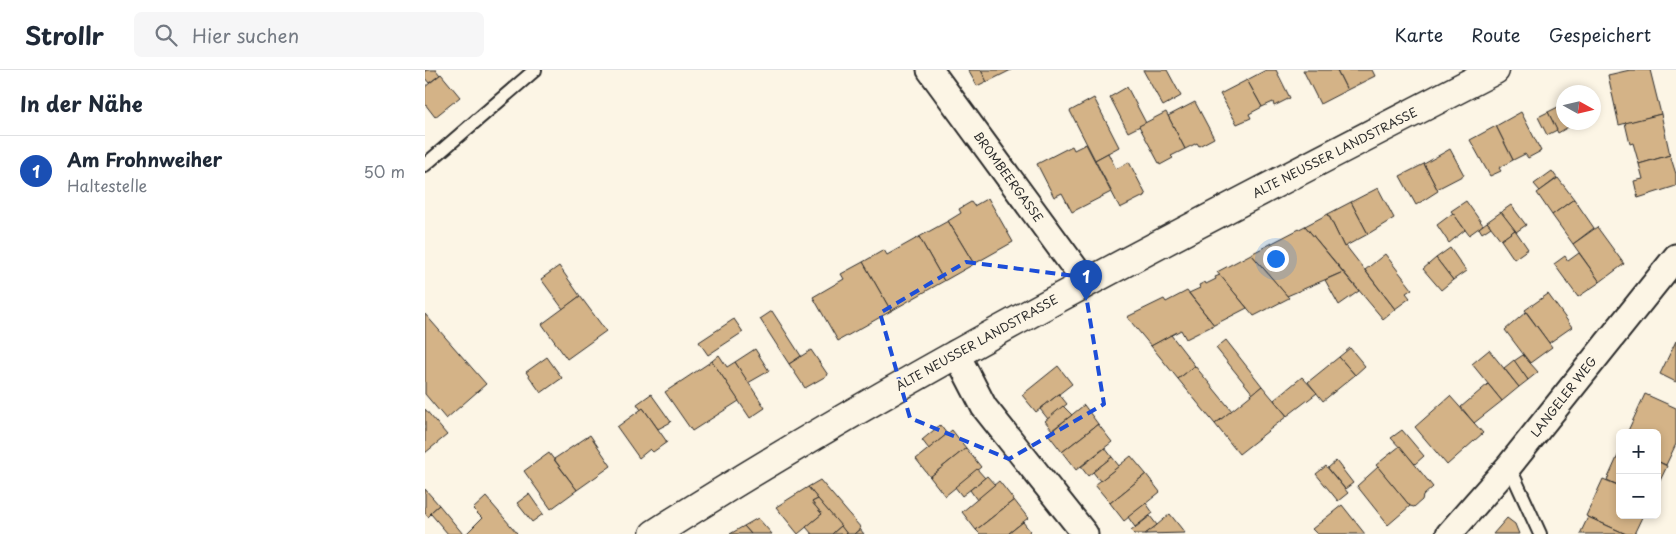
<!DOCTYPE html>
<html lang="de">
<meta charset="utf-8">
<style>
body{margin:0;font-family:"Playpen Sans",sans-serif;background:#f6f6f7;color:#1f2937}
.controls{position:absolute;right:15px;bottom:15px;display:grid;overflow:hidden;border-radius:8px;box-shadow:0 2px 8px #0003}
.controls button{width:45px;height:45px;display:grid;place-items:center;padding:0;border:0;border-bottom:1px solid #e0e1e3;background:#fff;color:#1f2937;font:25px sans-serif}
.compass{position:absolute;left:1131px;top:15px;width:45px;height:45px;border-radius:50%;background:#fff;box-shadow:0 2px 8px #0003;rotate:98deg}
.you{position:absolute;left:850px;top:188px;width:18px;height:18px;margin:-12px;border:4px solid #fff;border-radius:50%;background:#1a73e8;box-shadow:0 0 0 8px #1a73e833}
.badge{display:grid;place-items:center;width:32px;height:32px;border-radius:50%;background:#ea580c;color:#fff;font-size:16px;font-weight:700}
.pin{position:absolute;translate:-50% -41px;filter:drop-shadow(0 1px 2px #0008)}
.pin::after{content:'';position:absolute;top:26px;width:18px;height:15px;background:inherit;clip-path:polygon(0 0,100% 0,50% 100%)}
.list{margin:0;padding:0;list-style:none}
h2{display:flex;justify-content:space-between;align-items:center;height:65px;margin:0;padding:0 20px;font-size:21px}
h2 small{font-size:16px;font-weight:400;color:#747a83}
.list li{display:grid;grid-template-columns:32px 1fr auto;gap:15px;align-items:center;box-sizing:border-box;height:70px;padding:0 20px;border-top:1px solid #e0e1e3}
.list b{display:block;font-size:19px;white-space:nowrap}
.list p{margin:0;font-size:16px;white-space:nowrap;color:#747a83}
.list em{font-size:16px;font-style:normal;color:#747a83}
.icon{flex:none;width:28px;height:28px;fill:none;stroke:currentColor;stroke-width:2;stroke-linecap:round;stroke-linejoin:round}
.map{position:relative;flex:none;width:1251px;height:464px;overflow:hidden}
header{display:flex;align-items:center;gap:30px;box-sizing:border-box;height:70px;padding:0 25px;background:#fff;border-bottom:1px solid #e0e1e3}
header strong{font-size:24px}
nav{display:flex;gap:28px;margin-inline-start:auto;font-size:18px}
.search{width:350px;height:45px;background:#f6f6f7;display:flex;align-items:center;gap:12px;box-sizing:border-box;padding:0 18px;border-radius:8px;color:#747a83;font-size:19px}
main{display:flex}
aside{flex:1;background:#fff}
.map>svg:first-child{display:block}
.building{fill:#d4b387;stroke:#2b2b2b}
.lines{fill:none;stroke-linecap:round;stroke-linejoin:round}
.service-casing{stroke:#2b2b2b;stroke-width:16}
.minor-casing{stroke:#2b2b2b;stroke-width:29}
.secondary-casing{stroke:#2b2b2b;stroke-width:31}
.service{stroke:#fcf5e5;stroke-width:12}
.minor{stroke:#fcf5e5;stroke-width:25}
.secondary{stroke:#fcf5e5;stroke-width:28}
.marked{fill:none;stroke:#1d4ed8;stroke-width:4;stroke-dasharray:10 6;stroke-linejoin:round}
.labels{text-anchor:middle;stroke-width:4;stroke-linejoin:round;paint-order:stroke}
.street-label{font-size:12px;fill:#2b2b2b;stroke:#fcf5e5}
</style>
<header>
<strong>Strollr</strong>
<div class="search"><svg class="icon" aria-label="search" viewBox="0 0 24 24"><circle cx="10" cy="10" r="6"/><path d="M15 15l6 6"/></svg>Hier suchen</div>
<nav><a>Karte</a><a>Route</a><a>Gespeichert</a></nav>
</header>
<main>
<aside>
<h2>In der Nähe<small></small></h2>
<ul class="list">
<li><span class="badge" style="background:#1a4fb4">1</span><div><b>Am Frohnweiher</b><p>Haltestelle</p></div><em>50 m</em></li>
</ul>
</aside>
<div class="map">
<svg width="1251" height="464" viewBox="0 0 1251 464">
<rect width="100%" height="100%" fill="#fcf5e5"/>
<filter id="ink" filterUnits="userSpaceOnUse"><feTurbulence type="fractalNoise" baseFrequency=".02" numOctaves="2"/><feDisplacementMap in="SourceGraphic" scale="10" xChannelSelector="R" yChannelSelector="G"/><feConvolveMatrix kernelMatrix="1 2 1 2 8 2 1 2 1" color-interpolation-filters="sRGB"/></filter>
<g filter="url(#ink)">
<g class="building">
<polygon points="0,0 11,0 15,5 4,13 0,8"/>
<polygon points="543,0 556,0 562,11 552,16"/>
<polygon points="556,0 586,0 562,12"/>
<polygon points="718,0 742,0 756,26 738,36"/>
<polygon points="841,0 851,0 865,28 849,36 848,32 837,37 822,10"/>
<polygon points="878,0 912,0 922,20 895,34"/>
<polygon points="912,0 947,0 950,6 922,20"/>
<polygon points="1205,0 1225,0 1236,44 1194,55 1183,5"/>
<polygon points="16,4 35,27 10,47 0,34 0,17"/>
<polygon points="822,10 837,37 824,44 826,48 812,54 795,24"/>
<polygon points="702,17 721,53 703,62 685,27"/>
<polygon points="669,28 694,77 670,90 645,41"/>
<polygon points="770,32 789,68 774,76 772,73 760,79 743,46"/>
<polygon points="1135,36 1138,43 1138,52 1143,52 1145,56 1133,63 1123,42"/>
<polygon points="741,42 760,79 746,86 748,88 735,95 714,56"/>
<polygon points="1096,42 1116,81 1103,88 1100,84 1088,90 1071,56"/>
<polygon points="1123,42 1132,60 1122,65 1113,47"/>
<polygon points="1236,44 1245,85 1214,94 1208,73 1205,74 1200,53"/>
<polygon points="1071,56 1088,90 1074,98 1076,101 1065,106 1045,70"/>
<polygon points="661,74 686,122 647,142 637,123 629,127 612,94 647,76 649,80"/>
<polygon points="1025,79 1039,105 1012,119 999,94"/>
<polygon points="683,83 691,99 704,92 721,125 695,138 670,90"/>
<polygon points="1245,85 1251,104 1251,116 1213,128 1209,111 1218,109 1214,94"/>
<polygon points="999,94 1013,121 991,135 975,106"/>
<polygon points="1127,101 1132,108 1115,121 1109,114"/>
<polygon points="1133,108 1149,129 1127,145 1112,123"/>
<polygon points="953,118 969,148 943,164 926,132"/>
<polygon points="563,128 588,172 549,194 523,151 536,143 534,139 546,132 549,136"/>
<polygon points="1149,129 1169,158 1148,174 1127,145"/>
<polygon points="1041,131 1058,155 1044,165 1026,141"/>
<polygon points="926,132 943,164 919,177 903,144"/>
<polygon points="1086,135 1101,155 1091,162 1076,142"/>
<polygon points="1076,142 1090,160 1076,170 1062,152"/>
<polygon points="1028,143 1040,160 1024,173 1012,155"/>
<polygon points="903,144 919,177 921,176 970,239 958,249 880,156"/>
<polygon points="523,151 549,194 519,211 494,167"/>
<polygon points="1062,152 1066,157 1057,163 1054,158"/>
<polygon points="880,156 918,202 862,226 826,184"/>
<polygon points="1172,157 1199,194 1175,212 1148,174"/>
<polygon points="1090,160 1103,179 1089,189 1076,170"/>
<polygon points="494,167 519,211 466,241 438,192 459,180 462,185"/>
<polygon points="1025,178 1041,201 1028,210 1011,188"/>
<polygon points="1154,183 1175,212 1153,227 1129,194 1140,186 1143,191"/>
<polygon points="826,184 864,228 829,246 792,202"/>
<polygon points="960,184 987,219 981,223 985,228 970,239 940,200"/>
<polygon points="1011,188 1028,210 1016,220 998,199"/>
<polygon points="438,192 466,241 413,271 388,227 419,209 416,204"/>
<polygon points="134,196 155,226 138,239 116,209"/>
<polygon points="918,202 934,221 914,235 900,210"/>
<polygon points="795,205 822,238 789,255 764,223 775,218 774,215 780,212 781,214 791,209 790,207"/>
<polygon points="762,221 789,255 761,269 756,260 726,276 702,247 739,229 741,232"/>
<polygon points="1123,224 1147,257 1124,273 1100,240"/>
<polygon points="155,226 181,261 142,289 117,254"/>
<polygon points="347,241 376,286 364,294 335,249"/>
<polygon points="1101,242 1127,277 1105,293 1080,260"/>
<polygon points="0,244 61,314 21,349 0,324"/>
<polygon points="309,249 318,262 283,285 274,272"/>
<polygon points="746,265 770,296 753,309 726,276"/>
<polygon points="801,270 837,316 828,324 791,278"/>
<polygon points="1251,271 1251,312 1235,304"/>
<polygon points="925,278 940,296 930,305 914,287"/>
<polygon points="330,279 344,301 323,313 310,292"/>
<polygon points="386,280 403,305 380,318 364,294"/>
<polygon points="1064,280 1094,317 1077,331 1047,294"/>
<polygon points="294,285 302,297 310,292 340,338 325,348 287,291"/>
<polygon points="1098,285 1113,302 1103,310 1089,291"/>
<polygon points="122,287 137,308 116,323 101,302"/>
<polygon points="914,287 930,305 898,331 883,312"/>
<polygon points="1089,290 1103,310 1094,317 1079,298"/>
<polygon points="287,291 314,331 267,361 240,322"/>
<polygon points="633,296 647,314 611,342 597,325"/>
<polygon points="770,296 807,341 790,354 753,309"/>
<polygon points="877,307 892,323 862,346 849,330"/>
<polygon points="1063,314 1077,331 1049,353 1036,337"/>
<polygon points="837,316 862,346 814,384 790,354"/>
<polygon points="226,324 246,352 233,359 218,338 216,340 212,334"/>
<polygon points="634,324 642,334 623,349 615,339"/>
<polygon points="1220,324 1251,338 1251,374 1241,395 1232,391 1232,363 1202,363"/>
<polygon points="1025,326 1058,363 1022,395 990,357"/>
<polygon points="659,335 673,354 637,382 623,364"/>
<polygon points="638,336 647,345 627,360 620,351"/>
<polygon points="218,338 242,372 228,382 225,379 214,388 192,357"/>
<polygon points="0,339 22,365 0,383"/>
<polygon points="673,354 687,372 651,400 637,382"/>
<polygon points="515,355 522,364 504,379 497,370"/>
<polygon points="527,360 541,378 505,407 491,389"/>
<polygon points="977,360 999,386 990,394 966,368"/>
<polygon points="165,365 186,396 152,420 129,389"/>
<polygon points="975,376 1008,417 998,426 997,430 989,437 985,436 951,395"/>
<polygon points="541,378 556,397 520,426 505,407"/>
<polygon points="680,378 687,387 663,406 656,397"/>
<polygon points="1195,381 1195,416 1182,410"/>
<polygon points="124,383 152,420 126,439 99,401"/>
<polygon points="706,386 721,404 685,433 670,415"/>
<polygon points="687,387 694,396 675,411 668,402"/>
<polygon points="911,391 928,413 920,419 903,398"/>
<polygon points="1232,391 1242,396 1232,417"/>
<polygon points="901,396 923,423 913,431 891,404"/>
<polygon points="953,397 985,436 963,455 932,416"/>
<polygon points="552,399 560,408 537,426 530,417"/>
<polygon points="721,404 735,422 699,451 685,433"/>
<polygon points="562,406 570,415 552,430 545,420"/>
<polygon points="1178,409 1195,416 1195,445 1218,445 1209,464 1201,464 1161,446"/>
<polygon points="395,410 436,458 429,464 422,464 383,417"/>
<polygon points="574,411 589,430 551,460 537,442"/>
<polygon points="383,417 393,429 387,432 397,444 373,464 351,437"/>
<polygon points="0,419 14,435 5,443 6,444 3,447 0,443"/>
<polygon points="104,424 118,444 107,452 92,433"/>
<polygon points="61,427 92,463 91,464 41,464 57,448 48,439"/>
<polygon points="393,429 416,456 407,464 387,464 381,457 397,444 387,432"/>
<polygon points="589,430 603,448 583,464 555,464 551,460"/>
<polygon points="721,433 728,443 710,457 703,447"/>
<polygon points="14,435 38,464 23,464 6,444 5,443"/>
<polygon points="917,435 940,464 892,464 887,459"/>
<polygon points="745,444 760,463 720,464 732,455"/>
<polygon points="725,446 732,455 720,464 709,464 706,461"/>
<polygon points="1163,447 1201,464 1155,464"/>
<polygon points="333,448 347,464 326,464 319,456"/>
<polygon points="1082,448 1090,454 1094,464 1068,464"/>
<polygon points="598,452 605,461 602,464 583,464"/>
<polygon points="319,456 326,464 305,464"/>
<polygon points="416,456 422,464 407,464"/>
<polygon points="435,459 439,464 429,464"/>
</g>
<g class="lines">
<g class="service-casing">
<g id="service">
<polyline points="0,95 110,0"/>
<polyline points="1084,396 1115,464"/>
</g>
</g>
<g class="minor-casing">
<g id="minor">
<polyline points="505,0 661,213"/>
<polyline points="531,283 559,337 660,464"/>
<polyline points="1024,464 1084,396 1251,187"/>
</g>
</g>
<g class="secondary-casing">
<path id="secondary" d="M229,464C499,291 786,147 1070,0"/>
</g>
<use href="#service" class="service"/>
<use href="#minor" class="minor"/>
<use href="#secondary" class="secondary"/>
</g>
</g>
<path class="marked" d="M541,192L658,207L679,334L584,389L485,348L455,243Z"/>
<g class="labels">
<g class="street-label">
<text transform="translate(910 83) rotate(-27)" y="4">ALTE NEUSSER LANDSTRASSE</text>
<text transform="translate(583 107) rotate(54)" y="4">BROMBEERGASSE</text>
<text transform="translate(552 273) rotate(-29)" y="4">ALTE NEUSSER LANDSTRASSE</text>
<text transform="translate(1139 327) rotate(-52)" y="4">LANGELER WEG</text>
</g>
</g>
</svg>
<div class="controls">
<button>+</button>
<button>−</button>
</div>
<svg class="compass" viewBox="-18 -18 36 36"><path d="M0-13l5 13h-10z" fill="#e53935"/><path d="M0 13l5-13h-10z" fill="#747a83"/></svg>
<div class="you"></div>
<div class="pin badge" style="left:661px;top:231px;background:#1a4fb4">1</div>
</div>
</main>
